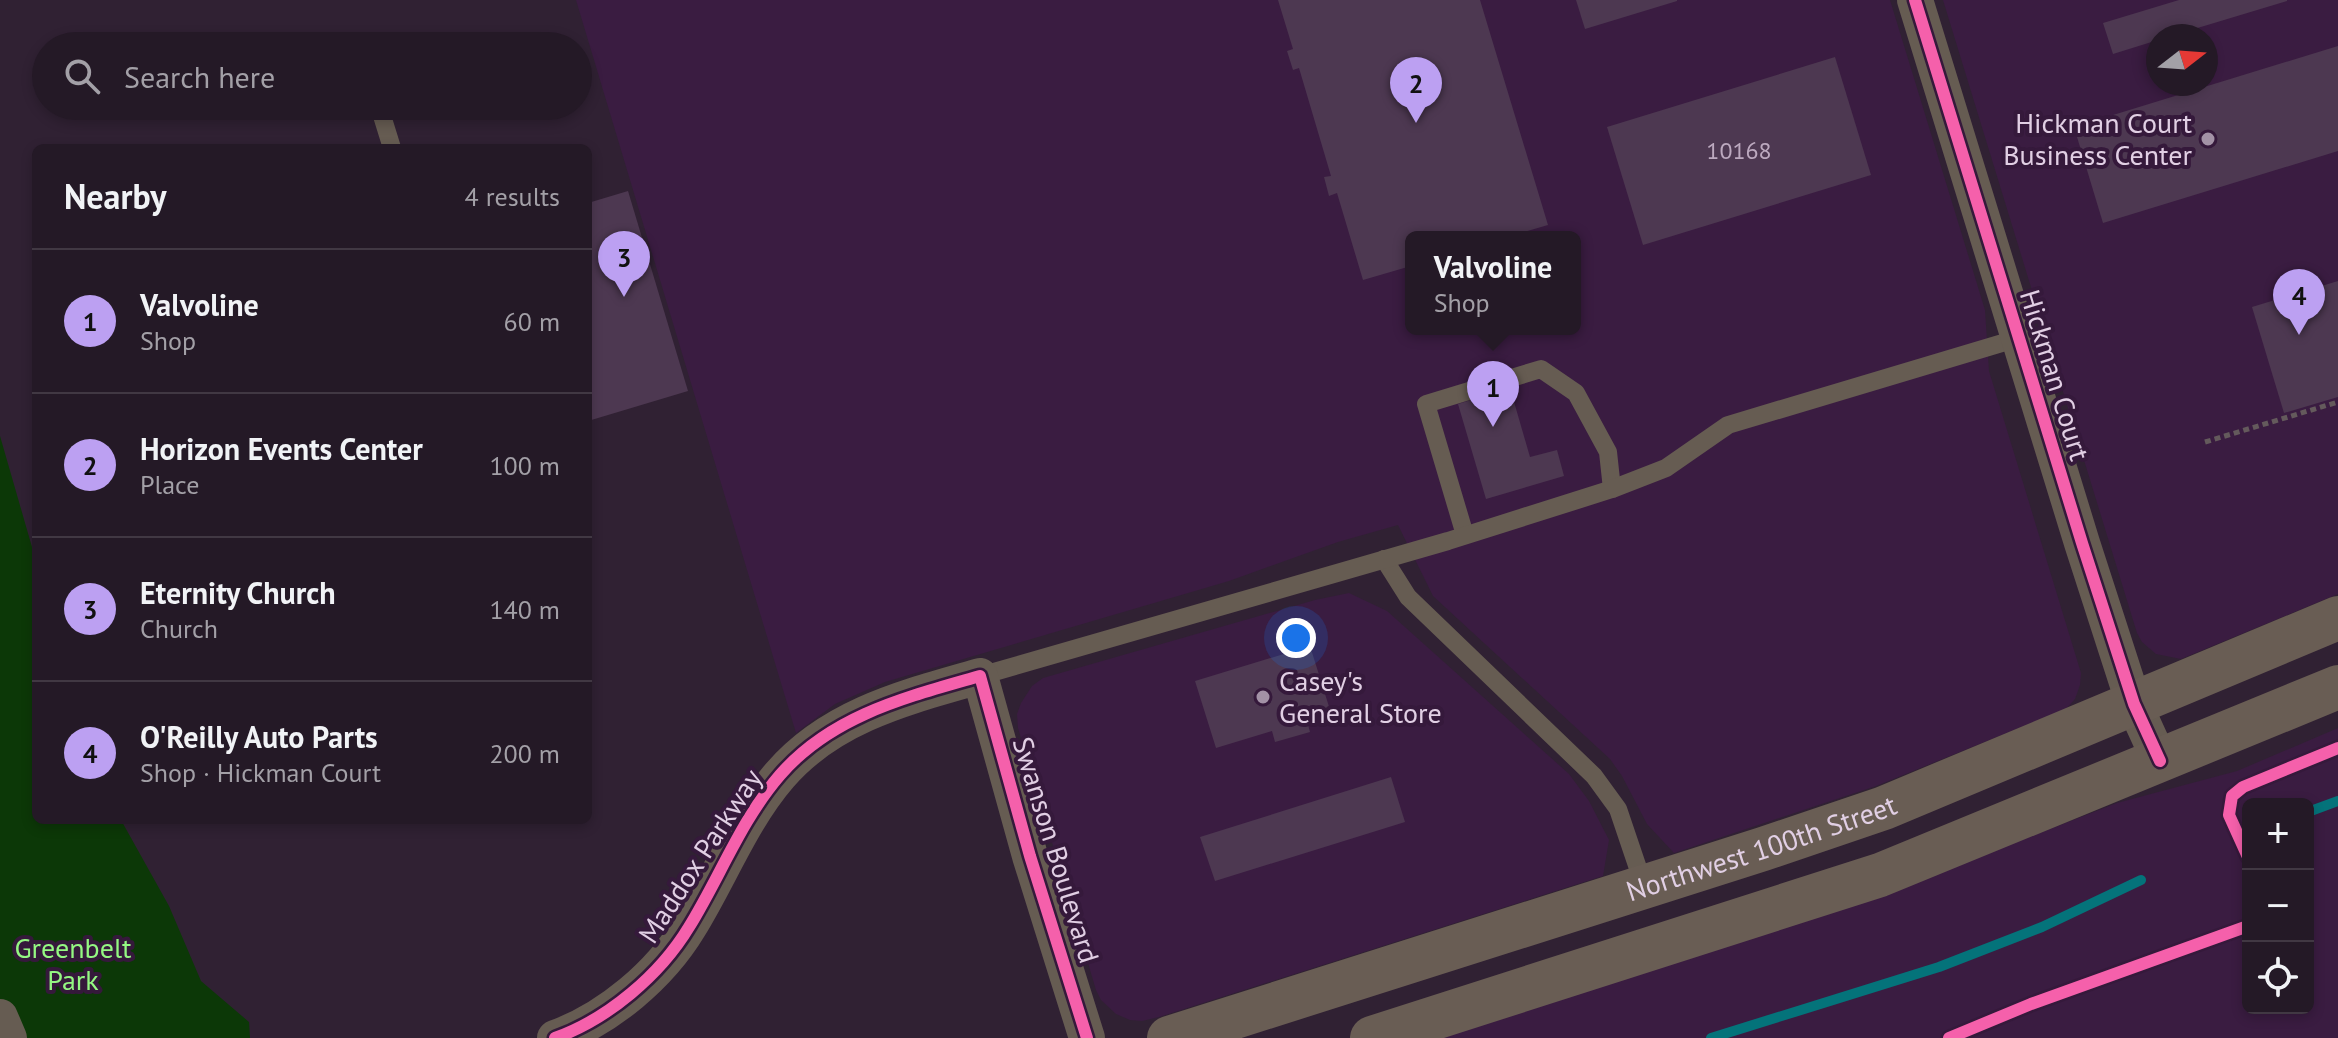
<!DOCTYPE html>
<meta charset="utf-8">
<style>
body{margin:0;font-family:"PT Sans",sans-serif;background:#302632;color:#f1f3f6}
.controls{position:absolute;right:24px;bottom:24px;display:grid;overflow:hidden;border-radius:12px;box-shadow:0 4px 12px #0003}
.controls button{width:72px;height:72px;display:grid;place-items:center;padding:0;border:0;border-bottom:2px solid #413843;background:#241926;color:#f1f3f6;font:40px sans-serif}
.compass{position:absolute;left:2146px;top:24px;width:72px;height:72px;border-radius:50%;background:#241926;box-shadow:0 4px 12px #0003;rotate:73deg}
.you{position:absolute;left:1296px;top:638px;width:28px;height:28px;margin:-20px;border:6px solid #fff;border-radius:50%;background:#1a73e8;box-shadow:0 0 0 12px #1a73e833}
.badge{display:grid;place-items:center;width:52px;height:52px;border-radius:50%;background:#bca0f2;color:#111;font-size:26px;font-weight:700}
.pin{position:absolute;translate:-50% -66px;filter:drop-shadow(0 2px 4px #0008)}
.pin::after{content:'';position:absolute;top:42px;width:28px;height:24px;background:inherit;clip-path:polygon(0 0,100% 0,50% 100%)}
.popup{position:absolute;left:1405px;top:231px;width:176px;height:104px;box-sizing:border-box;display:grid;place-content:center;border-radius:12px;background:#241926;filter:drop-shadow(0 2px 6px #0005);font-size:26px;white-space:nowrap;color:#a3a0a7}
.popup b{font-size:30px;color:#f1f3f6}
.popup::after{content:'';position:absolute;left:50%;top:100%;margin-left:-16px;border:16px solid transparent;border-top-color:#241926}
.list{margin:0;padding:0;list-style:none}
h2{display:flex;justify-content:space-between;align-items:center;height:104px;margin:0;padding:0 32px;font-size:34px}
h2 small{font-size:26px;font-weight:400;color:#a3a0a7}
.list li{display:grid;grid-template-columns:52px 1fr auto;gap:24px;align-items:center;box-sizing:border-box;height:144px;padding:0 32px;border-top:2px solid #413843}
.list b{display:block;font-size:30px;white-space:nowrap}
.list p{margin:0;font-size:26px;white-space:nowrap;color:#a3a0a7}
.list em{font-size:26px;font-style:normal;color:#a3a0a7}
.icon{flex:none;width:44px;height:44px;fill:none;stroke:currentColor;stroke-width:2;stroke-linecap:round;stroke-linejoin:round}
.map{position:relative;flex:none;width:2338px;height:1038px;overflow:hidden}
.search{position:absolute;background:#241926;box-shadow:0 4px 12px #0003;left:32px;top:32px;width:560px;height:88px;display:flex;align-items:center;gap:20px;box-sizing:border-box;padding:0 28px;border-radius:44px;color:#a3a0a7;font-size:30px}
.panel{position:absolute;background:#241926;box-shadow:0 4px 12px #0003;left:32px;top:144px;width:560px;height:680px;border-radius:12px}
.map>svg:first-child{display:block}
.built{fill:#3a1c41;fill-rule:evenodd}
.green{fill:#0c3807}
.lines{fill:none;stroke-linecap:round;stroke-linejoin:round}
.stream{stroke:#04737a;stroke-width:10}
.building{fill:#4d3851}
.path{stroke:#645a5c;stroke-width:5;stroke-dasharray:6 4;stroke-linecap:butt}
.lane{stroke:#665c52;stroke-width:18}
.street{stroke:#665c52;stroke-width:36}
.secondary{stroke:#695d54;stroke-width:44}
.cycleway-casing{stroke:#35193b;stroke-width:17}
.cycleway{stroke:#f560ab;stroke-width:12}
.poi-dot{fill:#a392a6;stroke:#35193b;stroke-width:3}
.labels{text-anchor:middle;stroke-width:8;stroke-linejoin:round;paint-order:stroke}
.number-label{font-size:24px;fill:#bca9bf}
.poi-label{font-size:28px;fill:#e1cfe4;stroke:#35193b;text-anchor:end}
.street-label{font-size:28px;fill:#e1cfe4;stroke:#35193b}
.park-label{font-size:28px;fill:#94f882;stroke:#35193b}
</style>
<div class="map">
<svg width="2338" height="1038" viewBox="0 0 2338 1038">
<rect width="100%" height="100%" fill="#302133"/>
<g class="built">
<path d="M576,0H1890L1985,310L1989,371L2081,673L2080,685L2075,699L2066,709L1876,786L1674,853L1647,824L1622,776L1610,759L1433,596L1398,525L1338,542L1229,581L885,682L835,704L796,733ZM1411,237H1575V329H1411Z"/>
<path d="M1943,0H2338V594L2181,659L2156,654L2142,642L2137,633ZM2158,36H2206V84H2158Z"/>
<polygon points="1349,593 1387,611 1569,774 1589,801 1609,840 1603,876 1159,1017 1142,1021 1130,1020 1116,1014 1101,1000 1096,990 1018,728 1017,714 1021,703 1032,686 1043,678 1315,600"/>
<path d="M2338,728V1038H1439L1887,892L2117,803L2237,771ZM2248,804H2308V1008H2248Z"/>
</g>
<polygon class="green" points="0,436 36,561 36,820 121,820 169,906 201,981 249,1022 250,1038 0,1038"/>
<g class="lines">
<g class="stream">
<polyline points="2308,812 2338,801"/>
<polyline points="1711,1038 1939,967 2042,927 2141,880"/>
</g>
</g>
<g class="building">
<polygon points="1278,0 1480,0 1548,225 1507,237 1411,237 1411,266 1363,280 1337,193 1329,196 1324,177 1331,176 1299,68 1293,70 1287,51 1293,49"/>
<polygon points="1576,0 1677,0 1677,1 1585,29"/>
<polygon points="2179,0 2287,0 2287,1 2171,36 2158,36 2158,40 2113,54 2103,23"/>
<polygon points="2338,46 2338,151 2103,223 2074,127"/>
<polygon points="1835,57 1871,175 1643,245 1607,127"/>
<polygon points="628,191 688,391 588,421 588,203"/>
<polygon points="2338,281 2338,397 2284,413 2252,307"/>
<polygon points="1510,388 1530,457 1557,450 1564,476 1486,499 1458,404"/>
<polygon points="1310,646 1331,713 1307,721 1310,732 1275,742 1272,731 1216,748 1195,681"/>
<polygon points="1391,777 1405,822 1215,881 1200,837"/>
</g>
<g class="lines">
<polyline class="path" points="2205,442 2338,402"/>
<g class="lane">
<polyline points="379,106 392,148"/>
<polyline points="1465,535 1426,404 1541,369 1576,393 1608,452 1612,489"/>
<polyline points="1384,559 1408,597 1594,776 1618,809 1644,886"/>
<polyline points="980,676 1448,541 1612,489 1666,468 1728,425 2019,338"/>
</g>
<g class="street">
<polyline points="1915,0 2082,543 2134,704 2160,761"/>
<polyline points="0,1017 9,1038"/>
<path d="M555,1038C608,1019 660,975 689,927C720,877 741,820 780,775C832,715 907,697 980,676L1030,856L1087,1038"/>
</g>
<g class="secondary">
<path id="s1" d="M1169,1038L1763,849L1884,808L2338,618"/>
<polyline points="1372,1038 1880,875 2338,687"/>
</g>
<g class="cycleway-casing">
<g id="cycleway">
<polyline points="1915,0 2082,543 2134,704 2160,761"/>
<polyline points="2248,857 2229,815 2232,796 2243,787 2338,748"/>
<path d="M555,1038C608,1019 660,975 689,927C720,877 741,820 780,775C832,715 907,697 980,676L1030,856L1087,1038"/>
<polyline points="1949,1038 2031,1004 2248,926"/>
</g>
</g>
<use href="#cycleway" class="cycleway"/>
</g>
<g class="poi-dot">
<circle cx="2208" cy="139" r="8"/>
<circle cx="1263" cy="697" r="8"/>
</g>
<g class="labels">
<g class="number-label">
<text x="1739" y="159">10168</text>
</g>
<g class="poi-label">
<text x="2192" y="133">Hickman Court<tspan x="2192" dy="32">Business Center</tspan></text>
<text x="1279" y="691" text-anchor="start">Casey's<tspan x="1279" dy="32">General Store</tspan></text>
</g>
<g class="street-label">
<text transform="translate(2055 375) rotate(73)" y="10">Hickman Court</text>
<text dy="10" stroke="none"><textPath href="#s1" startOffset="622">Northwest 100th Street</textPath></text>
<text transform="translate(1056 850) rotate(73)" y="10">Swanson Boulevard</text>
<text transform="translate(700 856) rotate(-57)" y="10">Maddox Parkway</text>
</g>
<g class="park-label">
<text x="73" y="958">Greenbelt<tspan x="73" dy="32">Park</tspan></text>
</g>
</g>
</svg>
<div class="controls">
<button>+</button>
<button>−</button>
<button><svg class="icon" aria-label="locate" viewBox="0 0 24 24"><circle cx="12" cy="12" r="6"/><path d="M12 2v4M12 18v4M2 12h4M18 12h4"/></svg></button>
</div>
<svg class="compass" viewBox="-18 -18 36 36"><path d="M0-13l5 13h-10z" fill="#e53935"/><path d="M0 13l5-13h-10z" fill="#a3a0a7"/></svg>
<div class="you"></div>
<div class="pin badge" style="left:1493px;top:427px">1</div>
<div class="popup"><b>Valvoline</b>Shop</div>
<div class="pin badge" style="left:1416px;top:123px">2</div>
<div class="pin badge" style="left:624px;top:297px">3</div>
<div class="pin badge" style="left:2299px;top:335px">4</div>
<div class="search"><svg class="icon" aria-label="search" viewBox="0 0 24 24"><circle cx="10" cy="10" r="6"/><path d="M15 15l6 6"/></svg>Search here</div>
<section class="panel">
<h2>Nearby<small>4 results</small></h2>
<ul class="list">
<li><span class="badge">1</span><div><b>Valvoline</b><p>Shop</p></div><em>60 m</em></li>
<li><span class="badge">2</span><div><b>Horizon Events Center</b><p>Place</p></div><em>100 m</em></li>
<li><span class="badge">3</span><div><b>Eternity Church</b><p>Church</p></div><em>140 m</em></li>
<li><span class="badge">4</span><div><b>O'Reilly Auto Parts</b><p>Shop · Hickman Court</p></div><em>200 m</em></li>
</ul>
</section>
</div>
